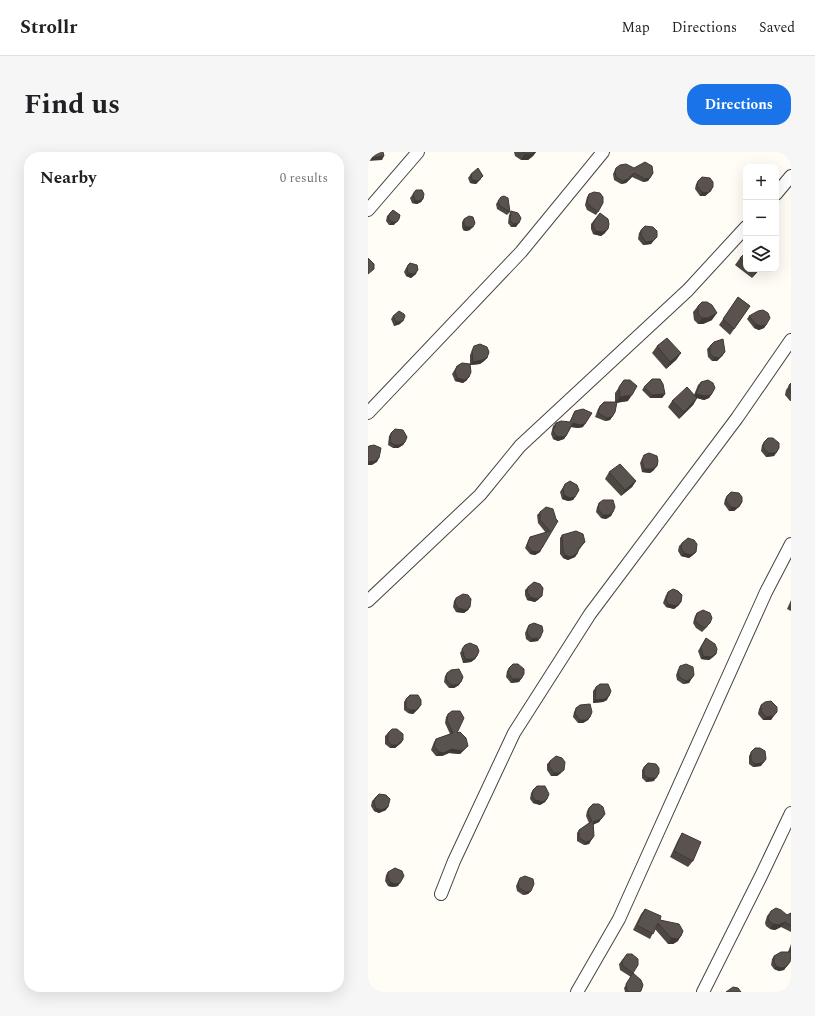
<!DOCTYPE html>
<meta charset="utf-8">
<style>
body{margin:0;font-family:Spectral,serif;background:#f6f6f6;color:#202124}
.controls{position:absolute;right:12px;top:12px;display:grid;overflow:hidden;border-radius:8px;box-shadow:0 4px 16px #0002}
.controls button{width:36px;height:36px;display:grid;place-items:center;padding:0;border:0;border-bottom:1px solid #e0e0e0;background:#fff;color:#202124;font:20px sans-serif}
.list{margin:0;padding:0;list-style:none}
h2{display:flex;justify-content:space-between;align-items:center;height:52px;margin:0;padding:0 16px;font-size:17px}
h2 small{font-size:13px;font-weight:400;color:#757577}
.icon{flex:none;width:22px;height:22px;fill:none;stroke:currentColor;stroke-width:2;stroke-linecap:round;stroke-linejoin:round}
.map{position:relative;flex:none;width:423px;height:840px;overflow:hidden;border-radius:16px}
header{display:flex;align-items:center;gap:24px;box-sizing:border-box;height:56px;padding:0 20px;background:#fff;border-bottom:1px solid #e0e0e0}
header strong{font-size:19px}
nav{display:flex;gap:22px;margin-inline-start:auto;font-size:14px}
.intro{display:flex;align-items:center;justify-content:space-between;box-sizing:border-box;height:96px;padding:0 24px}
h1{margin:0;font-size:28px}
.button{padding:10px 18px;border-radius:16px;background:#1a73e8;color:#fff;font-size:14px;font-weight:700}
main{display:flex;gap:24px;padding:0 24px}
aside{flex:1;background:#fff;border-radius:16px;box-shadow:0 4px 16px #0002}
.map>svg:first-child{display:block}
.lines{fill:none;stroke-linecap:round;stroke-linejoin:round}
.street-casing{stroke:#444;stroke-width:14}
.street{stroke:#fff;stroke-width:12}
.wall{fill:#4d4742}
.shaded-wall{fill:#3f3936}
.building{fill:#5a524d;stroke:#3f3936}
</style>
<header>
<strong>Strollr</strong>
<nav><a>Map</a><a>Directions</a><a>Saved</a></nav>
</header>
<div class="intro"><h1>Find us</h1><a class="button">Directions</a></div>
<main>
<aside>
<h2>Nearby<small>0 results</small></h2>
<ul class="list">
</ul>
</aside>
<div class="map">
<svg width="423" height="840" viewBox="0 0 423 840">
<rect width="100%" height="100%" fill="#fffdf5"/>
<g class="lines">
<g class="street-casing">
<g id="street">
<polyline points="408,42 423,24"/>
<polyline points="0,58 50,0"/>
<polyline points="0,261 153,100 235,0"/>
<polyline points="0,449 112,343 152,294 320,138 378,75"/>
<polyline points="73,742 86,709 146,581 222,462 369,266 423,188"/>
<polyline points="209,840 251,767 398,440 423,392"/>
<polyline points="335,840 393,724 423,661"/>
</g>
</g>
<use href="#street" class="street"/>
</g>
<g class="wall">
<polygon points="146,0 168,0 165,4 160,8 153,8 147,4"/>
<polygon points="248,16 266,16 285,21 280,29 275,30 264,25 258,31 253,32 246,28 245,22"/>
<polygon points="103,22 113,27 108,32 102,31 100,26"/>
<polygon points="330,29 343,39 337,44 332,44 327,37 328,32"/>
<polygon points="48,38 55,47 53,50 49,52 44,51 42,46"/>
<polygon points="221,42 230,60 228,63 219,58 217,53 219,45"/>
<polygon points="133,45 142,60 139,63 129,57 128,52"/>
<polygon points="143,59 148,75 143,75 140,71 141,63"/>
<polygon points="22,61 26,73 21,73 18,69 19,64"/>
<polygon points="232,61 237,81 233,84 225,82 223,77 223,72"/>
<polygon points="96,67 102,78 98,79 95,78 94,75 94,70"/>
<polygon points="273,78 289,85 283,92 275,93 270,87 271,81"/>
<polygon points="378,100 378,117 392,117 384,126 367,113 372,106"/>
<polygon points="40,113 48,122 43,126 38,124 36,120 38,116"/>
<polygon points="370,145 382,154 362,183 351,173"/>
<polygon points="330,154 344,168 335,172 330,172 326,168 325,160"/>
<polygon points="25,164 32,172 26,174 23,167"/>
<polygon points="381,164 398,173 396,176 391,178 386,176 379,167"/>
<polygon points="106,194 119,206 116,209 112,212 102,213 102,203"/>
<polygon points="289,194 313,201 308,208 298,217 284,201"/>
<polygon points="342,194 355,203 349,209 344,209 340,205 339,197"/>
<polygon points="89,214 99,228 95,231 87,229 84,222"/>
<polygon points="256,228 260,249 248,251 247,260 242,268 237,269 227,265 230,257 232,254 247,250 247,241"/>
<polygon points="333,230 343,243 341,246 336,248 329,246 325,253 311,267 300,255 304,249 326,243 330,233"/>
<polygon points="423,231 423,249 422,249 417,243 418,238"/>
<polygon points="276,235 297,242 294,246 282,246 274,238"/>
<polygon points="207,259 215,275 210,276 203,275 196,287 190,289 185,287 183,282 185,274 188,271 202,270 205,262"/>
<polygon points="23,281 37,290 35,293 30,296 25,296 20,293 21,284"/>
<polygon points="396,290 411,296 406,304 398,305 393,299 394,293"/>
<polygon points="276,303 286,318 282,321 274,320 272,311"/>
<polygon points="241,320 268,329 264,335 253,344 237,327"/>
<polygon points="197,332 207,345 205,348 200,349 194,347 192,340"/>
<polygon points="359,344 372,354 366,359 361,359 356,352 357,347"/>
<polygon points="231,351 245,360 243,364 238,367 233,366 228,360 229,355"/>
<polygon points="172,360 188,367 172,400 167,403 162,402 157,396 160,389 162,385 178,381 170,371 169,363"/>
<polygon points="194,383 217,390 211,398 207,405 200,408 195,406 192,402 192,386"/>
<polygon points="314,391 328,400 325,403 321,406 313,404 310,399 311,394"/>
<polygon points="160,435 171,447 167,450 159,448 157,443 157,438"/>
<polygon points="300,440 311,453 306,457 298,455 295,451 298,443"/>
<polygon points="88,446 102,455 100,458 96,461 88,460 85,455 86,449"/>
<polygon points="423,448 423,459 419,457"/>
<polygon points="329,461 340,474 334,480 328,476 325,471 327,464"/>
<polygon points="161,473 170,489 162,490 158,487 157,481"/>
<polygon points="338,486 348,502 345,505 341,508 333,507 330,499"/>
<polygon points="97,493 109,504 107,507 103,510 95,511 92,501"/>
<polygon points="312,514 326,523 321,531 315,532 309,528 308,523"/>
<polygon points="141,516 156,522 151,530 143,531 138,525 139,519"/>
<polygon points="79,521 91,533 86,536 81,536 76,530 77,524"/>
<polygon points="228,535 239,548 235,550 225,551 225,539"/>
<polygon points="38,547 51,556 45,562 40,561 36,558 36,550"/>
<polygon points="393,553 409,560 403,568 395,568 390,562 391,557"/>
<polygon points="208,556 222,565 220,568 215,571 210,571 205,565 206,560"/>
<polygon points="80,562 89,581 97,597 92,602 81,601 74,604 68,604 63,598 66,590 68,587 82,582 77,571 78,565"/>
<polygon points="20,581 35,588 33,591 27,596 22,596 17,592 17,584"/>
<polygon points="383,600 393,614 385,615 381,612 381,604"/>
<polygon points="182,609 193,621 189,624 183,624 179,618 179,612"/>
<polygon points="276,615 286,629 278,630 274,626 274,618"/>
<polygon points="165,638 179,647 177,650 172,653 165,651 162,647 163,641"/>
<polygon points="7,646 18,658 11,661 6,659 3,654 4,649"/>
<polygon points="221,656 237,662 231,670 225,672 226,684 221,692 216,693 209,689 209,681 211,678 221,671 218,664 219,659"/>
<polygon points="314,681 325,709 320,715 302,705 310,688"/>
<polygon points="20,720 30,734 25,735 20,734 17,729 18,723"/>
<polygon points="152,726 163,739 160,742 155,743 149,739 148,734"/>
<polygon points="277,757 292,768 310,789 305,792 300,792 287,777 282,787 265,778 273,762"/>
<polygon points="403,759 419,763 423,761 423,780 413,775 407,778 402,777 398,774 397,771 399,764"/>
<polygon points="423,792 423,806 422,806 416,818 411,819 406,817 403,813 404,807 406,804 420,800"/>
<polygon points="259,802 265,821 263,825 252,818 251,812"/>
<polygon points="265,821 272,840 257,840 256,836"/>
</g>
<g class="shaded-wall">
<polygon points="168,0 165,4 160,8 153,8 157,2"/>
<polygon points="16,4 14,8 0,9 0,6"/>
<polygon points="266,21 264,25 258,31 253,32 255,29"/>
<polygon points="115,24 108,32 102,31 104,28"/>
<polygon points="282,26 280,29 275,30 277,27"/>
<polygon points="345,35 343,39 337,44 332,44 334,40"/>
<polygon points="55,47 53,50 49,52 44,51 47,48"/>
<polygon points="31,67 26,73 21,73 24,70"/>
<polygon points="151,71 148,75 143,75 145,72"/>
<polygon points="97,74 105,75 102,78 98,79 95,78"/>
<polygon points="240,77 237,81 233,84 225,82 228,79"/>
<polygon points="285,89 283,92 275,93 278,90"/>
<polygon points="391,117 392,117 384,126 388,120"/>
<polygon points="50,118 48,122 43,126 38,124 40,121"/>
<polygon points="349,161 344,168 335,172 330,172 334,166"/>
<polygon points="35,169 32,172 26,174 28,170"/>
<polygon points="388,172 398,173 396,176 391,178 386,176"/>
<polygon points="357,200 355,203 349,209 344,209 346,205"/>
<polygon points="313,201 308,208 298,217 302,210"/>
<polygon points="119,206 116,209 112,212 102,213 105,210"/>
<polygon points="101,225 99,228 95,231 87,229 89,226"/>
<polygon points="297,242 294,246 282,246 284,243"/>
<polygon points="328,242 343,243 341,246 336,248 325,245"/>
<polygon points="264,243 260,249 247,251 252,245"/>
<polygon points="329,246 325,253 311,267 316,260"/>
<polygon points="244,265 242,268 237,269 239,266"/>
<polygon points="205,271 217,272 215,275 210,276 203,275"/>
<polygon points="188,284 198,284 196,287 190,289 185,287"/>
<polygon points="37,290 35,293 30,296 25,296 27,293"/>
<polygon points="400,301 408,301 406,304 398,305"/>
<polygon points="11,306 9,310 4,313 0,313 0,310"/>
<polygon points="289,314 286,318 282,321 274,320 276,317"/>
<polygon points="268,329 264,335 253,344 257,338"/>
<polygon points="196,343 207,345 205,348 200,349 194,347"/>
<polygon points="374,350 372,354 366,359 361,359 363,355"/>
<polygon points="245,360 243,364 238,367 233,366 235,363"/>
<polygon points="174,396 172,400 167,403 162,402 164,399"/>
<polygon points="328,400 325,403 321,406 313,404 316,401"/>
<polygon points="209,402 207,405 200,408 195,406 197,403"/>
<polygon points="174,444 171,447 167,450 159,448 162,445"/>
<polygon points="313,450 311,453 306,457 298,455 300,452"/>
<polygon points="102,455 100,458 96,461 88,460 90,456"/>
<polygon points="172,486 170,489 162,490 164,487"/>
<polygon points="348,502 345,505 341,508 333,507 335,504"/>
<polygon points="109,504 107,507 103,510 95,511 97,507"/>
<polygon points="145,527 153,527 151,530 143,531"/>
<polygon points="323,527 321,531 315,532 318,529"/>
<polygon points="93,530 91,533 86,536 81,536 83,533"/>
<polygon points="241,544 239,548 235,550 225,551 227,548"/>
<polygon points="53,553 51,556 45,562 40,561 42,558"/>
<polygon points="405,564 403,568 395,568 398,565"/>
<polygon points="222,565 220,568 215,571 210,571 212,568"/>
<polygon points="35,588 33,591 27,596 22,596 24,593"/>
<polygon points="100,594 92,602 81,601 74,604 68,604 71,600"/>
<polygon points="398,607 393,614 385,615 387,612"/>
<polygon points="196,618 193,621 189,624 183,624 186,621"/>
<polygon points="291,621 286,629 278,630 280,626"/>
<polygon points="179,647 177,650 172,653 165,651 167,648"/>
<polygon points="20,655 18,658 11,661 6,659 8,656"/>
<polygon points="233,667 231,670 223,674 225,670"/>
<polygon points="223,688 221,692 216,693 218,690"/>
<polygon points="22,730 32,731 30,734 25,735 20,734"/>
<polygon points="163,739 160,742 155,743 158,740"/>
<polygon points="417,770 413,775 407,778 402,777 405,772"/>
<polygon points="313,784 310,789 305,792 300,792 303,786"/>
<polygon points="422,810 416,818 411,819 406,817 408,814"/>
</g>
<g class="building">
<polygon points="0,0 15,0 16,4 0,6"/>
<polygon points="155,0 167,0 164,2 157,2"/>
<polygon points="277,10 284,14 285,21 282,26 277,27 266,21 260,27 255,29 248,25 247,19 248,16 252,13 258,12 266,16"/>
<polygon points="110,16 115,24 110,29 104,28 103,22"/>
<polygon points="334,25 342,26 345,30 345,35 340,41 334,40 329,34 330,29"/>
<polygon points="48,38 54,38 56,42 55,47 51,49 47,48 45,42"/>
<polygon points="226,40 232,41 235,45 235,51 230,60 222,54 219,50 221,42"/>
<polygon points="136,44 140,46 142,60 132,54 130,49 133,45"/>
<polygon points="25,58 32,63 31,67 29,70 24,70 20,66 22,61"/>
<polygon points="143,59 150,61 153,66 151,71 145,72 142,68"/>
<polygon points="232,61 240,67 241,72 240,77 235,80 228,79 225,74 226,69"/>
<polygon points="101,64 105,65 107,71 105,75 100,75 97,74 96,72 96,67"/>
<polygon points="277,74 285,75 289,79 289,85 285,89 278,90 273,83 273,78"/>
<polygon points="378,100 378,111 372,106"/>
<polygon points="0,106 6,112 6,117 0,122"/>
<polygon points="42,111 49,113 50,118 46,122 40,121 39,116 40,113"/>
<polygon points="385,117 391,117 388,120"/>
<polygon points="370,145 382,154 366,177 355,167"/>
<polygon points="334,150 339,150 344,153 349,161 340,166 334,166 330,162 330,154"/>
<polygon points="395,158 400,161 402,166 398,173 393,174 388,172 381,164 390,159"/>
<polygon points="31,159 36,162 37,164 35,169 28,170 25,164"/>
<polygon points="299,186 313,201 302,210 289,194"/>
<polygon points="355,187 357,200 351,206 346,205 342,202 342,194 346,190"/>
<polygon points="112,192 119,195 121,200 119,206 114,208 105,210 104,199 106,194"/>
<polygon points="94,211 102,212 103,220 101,225 97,228 89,226 87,219 89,214"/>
<polygon points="284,227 292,227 295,232 297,242 284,243 276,235"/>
<polygon points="256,228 262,228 269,234 264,243 252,245 251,235"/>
<polygon points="340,228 345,231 347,236 343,243 338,244 328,242 333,230"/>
<polygon points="423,231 423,241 421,238 421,233"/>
<polygon points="319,235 329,246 316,260 304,249"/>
<polygon points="236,250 249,250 247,260 244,265 239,266 230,261 232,254"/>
<polygon points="215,257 224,261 217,272 212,273 205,271 198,284 193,285 188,284 185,279 188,271 193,269 202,270 207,259"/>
<polygon points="27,277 35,278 39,285 37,290 32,293 27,293 22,290 23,281"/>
<polygon points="400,286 405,286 411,291 411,296 408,301 400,301 395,295 396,290"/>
<polygon points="6,293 13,296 11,306 7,309 0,310 0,295 1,294"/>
<polygon points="281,301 289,304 290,309 289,314 284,317 276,317 274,308 276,303"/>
<polygon points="252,312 268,329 257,338 241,320"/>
<polygon points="202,329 209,333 211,338 207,345 202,346 196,343 195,337 197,332"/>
<polygon points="363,340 371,341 374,345 374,350 369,356 363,355 358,349 359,344"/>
<polygon points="235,348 245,348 247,355 245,360 241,363 235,363 230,357 231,351"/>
<polygon points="178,355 185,357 188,367 190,369 174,396 170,400 164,399 159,393 162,385 182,379 172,368 172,360"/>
<polygon points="208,379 215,382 217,390 211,396 209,402 202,405 197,403 195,398 194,383"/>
<polygon points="320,386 326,388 329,392 328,400 323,403 316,401 313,396 314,391"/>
<polygon points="166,430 172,432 175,436 174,444 169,447 162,445 159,440 160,435"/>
<polygon points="305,437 310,439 314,443 313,450 308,454 300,452 298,448 300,440"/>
<polygon points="95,442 100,443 103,447 102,455 98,458 90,456 87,451 88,446"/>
<polygon points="335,458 342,461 344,466 342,471 337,476 330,472 327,468 329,461"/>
<polygon points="166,471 174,474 175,479 172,486 164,487 160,483 159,478 161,473"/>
<polygon points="338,486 347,492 349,497 348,502 343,505 335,504 333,495"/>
<polygon points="102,491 109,494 111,499 109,504 105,507 97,507 94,497 97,493"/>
<polygon points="145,512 150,512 156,517 156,522 153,527 145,527 140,521 141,516"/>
<polygon points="318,512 325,515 326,523 323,527 318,529 311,525 310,519 312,514"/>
<polygon points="91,517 95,525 93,530 89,533 83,533 78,527 79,521 83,518"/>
<polygon points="232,532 240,532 243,539 241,544 237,547 227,548 228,535"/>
<polygon points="42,543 50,543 53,548 53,553 48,558 42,558 38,555 38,547"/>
<polygon points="403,549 409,555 409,560 405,564 398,565 393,559 393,553 397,550"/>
<polygon points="222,552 224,560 222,565 218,568 212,568 207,562 208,556 212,553"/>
<polygon points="84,559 92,559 96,566 89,581 92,580 98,586 100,594 94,599 83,597 76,601 71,600 66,594 68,587 85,581 79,568 80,562"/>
<polygon points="24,577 29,577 35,582 35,588 29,593 24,593 20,589 20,581"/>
<polygon points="387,596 392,596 397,599 398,607 395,611 387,612 383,608 383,600"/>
<polygon points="188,604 194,606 197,610 196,618 191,621 186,621 181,614 182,609"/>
<polygon points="280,611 288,612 291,616 291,621 288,626 280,626 276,623 276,615"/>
<polygon points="169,634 177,634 181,642 179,647 175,650 167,648 164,643 165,638"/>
<polygon points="11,642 18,643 22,647 20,655 13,658 8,656 6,651 7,646"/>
<polygon points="225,652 231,652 235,655 237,662 233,667 225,670 226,684 223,688 218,690 211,686 211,678 224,669 220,661 221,656"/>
<polygon points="314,681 333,690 325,709 306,699"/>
<polygon points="27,716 34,719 36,724 32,731 27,732 22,730 20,725 20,720"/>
<polygon points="157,724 165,727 166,732 163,739 158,740 151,736 150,731 152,726"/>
<polygon points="408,756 413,758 419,763 423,761 423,774 417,770 411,773 405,772 401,769 400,766 403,759"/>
<polygon points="277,757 293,764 292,768 311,772 315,779 313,784 309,787 303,786 290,771 285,782 269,773"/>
<polygon points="423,796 423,803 422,810 418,815 413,816 408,814 406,810 406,804 413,800 422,800"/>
<polygon points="259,802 264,802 270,807 270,813 265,821 255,814 254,809"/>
<polygon points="265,821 273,828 275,833 273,839 271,840 261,840 259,838 258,832"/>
<polygon points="365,835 370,836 373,840 358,840"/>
</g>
</svg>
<div class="controls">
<button>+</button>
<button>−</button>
<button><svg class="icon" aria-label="layers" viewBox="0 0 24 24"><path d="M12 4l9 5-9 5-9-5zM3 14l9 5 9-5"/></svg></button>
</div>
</div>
</main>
